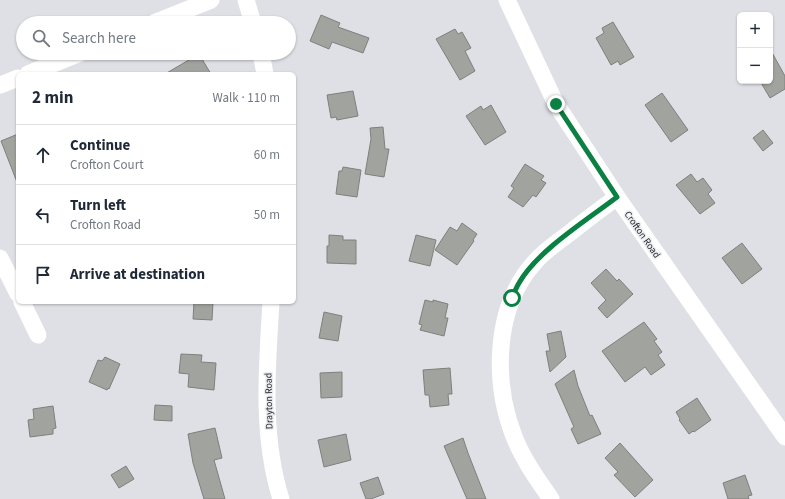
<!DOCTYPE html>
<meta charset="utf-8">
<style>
body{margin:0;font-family:"Source Sans 3",sans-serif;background:#f6f6f7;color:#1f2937}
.controls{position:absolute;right:12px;top:12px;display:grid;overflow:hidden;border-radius:6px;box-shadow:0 1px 3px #0004}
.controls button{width:36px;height:36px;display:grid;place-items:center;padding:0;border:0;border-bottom:1px solid #e0e1e3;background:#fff;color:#1f2937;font:20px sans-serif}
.stop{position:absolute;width:12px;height:12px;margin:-9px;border:3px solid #0b8043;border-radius:50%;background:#fff}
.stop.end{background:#0b8043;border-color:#fff;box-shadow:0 1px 4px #0008}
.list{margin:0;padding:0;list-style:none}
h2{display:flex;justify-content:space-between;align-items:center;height:52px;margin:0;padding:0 16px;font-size:17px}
h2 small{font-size:13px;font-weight:400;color:#747a83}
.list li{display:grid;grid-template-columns:26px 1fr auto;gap:12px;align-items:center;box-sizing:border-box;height:60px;padding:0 16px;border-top:1px solid #e0e1e3}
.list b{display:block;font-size:15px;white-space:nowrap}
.list p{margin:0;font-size:13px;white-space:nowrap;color:#747a83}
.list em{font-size:13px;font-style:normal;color:#747a83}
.icon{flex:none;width:22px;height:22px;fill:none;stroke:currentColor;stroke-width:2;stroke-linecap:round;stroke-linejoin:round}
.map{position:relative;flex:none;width:785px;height:499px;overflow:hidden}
.search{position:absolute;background:#fff;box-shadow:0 1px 3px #0004;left:16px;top:16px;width:280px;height:44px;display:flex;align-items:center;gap:10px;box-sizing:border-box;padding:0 14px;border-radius:22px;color:#747a83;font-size:15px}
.panel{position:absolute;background:#fff;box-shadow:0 1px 3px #0004;left:16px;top:72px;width:280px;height:232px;border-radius:6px}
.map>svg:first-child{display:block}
.building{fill:#a1a39f;stroke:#7f807c}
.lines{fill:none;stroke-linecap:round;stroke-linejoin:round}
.minor{stroke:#fff;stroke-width:17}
.route{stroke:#0b8043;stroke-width:5}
.labels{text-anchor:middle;stroke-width:3;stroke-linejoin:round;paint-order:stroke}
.street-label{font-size:10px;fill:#1f2022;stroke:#ecedf2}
</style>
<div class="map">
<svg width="785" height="499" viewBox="0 0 785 499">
<rect width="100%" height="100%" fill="#dfe0e5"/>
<g class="building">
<polygon points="321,15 340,23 338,27 369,38 363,53 332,42 329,49 310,41"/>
<polygon points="613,22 634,57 620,65 618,61 611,65 596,38 604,33 602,28"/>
<polygon points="455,29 458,34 462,32 471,48 465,51 475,71 460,80 436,39"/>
<polygon points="770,49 785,76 785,89 770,98 760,81 770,81"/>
<polygon points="199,54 211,74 165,74"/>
<polygon points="353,91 358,116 337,120 336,117 331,118 327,95"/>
<polygon points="662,93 688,130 671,142 645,105"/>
<polygon points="491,105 506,132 485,145 466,116 481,106 483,110"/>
<polygon points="383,127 385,149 389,149 384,177 365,174 371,139 370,128"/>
<polygon points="763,130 773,143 763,151 753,138"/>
<polygon points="18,134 18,182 17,182 1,141"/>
<polygon points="525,164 544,176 541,180 546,183 536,197 533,195 523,207 508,197 514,188 511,186"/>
<polygon points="343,167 361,170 357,197 336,194 339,171 342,171"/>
<polygon points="691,174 697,182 703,178 712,190 708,194 715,203 700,214 676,185"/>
<polygon points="462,223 477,234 473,240 474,241 457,265 435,250 450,227 457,231"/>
<polygon points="329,235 343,236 343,240 356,240 356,264 327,263 327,246 329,246"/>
<polygon points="416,235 436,240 430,266 409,261"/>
<polygon points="742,243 762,269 742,284 722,258"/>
<polygon points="606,269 617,281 619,279 633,294 607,318 598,308 606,300 591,283"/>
<polygon points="425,300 433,302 433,300 448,304 445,318 448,318 444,336 420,330 422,325 419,324"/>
<polygon points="194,302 213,302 212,320 193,319"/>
<polygon points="324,312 342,316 338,341 319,338"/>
<polygon points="644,322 657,339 654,341 662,352 658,355 665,365 651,375 645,367 625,382 602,351"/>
<polygon points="561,331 566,357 550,372 546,351 550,351 547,334"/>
<polygon points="181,354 202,355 201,362 216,363 214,390 188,387 189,374 179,373"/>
<polygon points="105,357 120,364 109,389 108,388 107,390 89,382 98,360 102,361"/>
<polygon points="450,368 452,394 448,394 449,405 430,407 429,395 425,395 423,370"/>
<polygon points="574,370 578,386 590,416 592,415 601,434 578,444 571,429 574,427 555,384"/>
<polygon points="342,372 342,397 321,398 320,373"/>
<polygon points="697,398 711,420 694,432 693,431 689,434 679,420 680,419 676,412"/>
<polygon points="155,405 172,406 172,421 154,420"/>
<polygon points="53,406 56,428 53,429 53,434 30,437 28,420 34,419 33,409"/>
<polygon points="215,428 222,458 214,460 225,499 204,499 193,463 188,434"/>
<polygon points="346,434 351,460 324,467 318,440"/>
<polygon points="463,438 468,453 486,499 467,499 444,446"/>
<polygon points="620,443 653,480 635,497 614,475 618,472 605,458"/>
<polygon points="126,466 134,479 119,488 111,475"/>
<polygon points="745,475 752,495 748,496 749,499 728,499 723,483"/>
<polygon points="378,477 384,494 371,499 366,499 360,483"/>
</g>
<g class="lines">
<g class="minor">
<polyline points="246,0 253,23"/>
<polyline points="507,0 556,104 617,197 785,437"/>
<polyline points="154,23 211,0"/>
<polyline points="261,53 265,74"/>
<polyline points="28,74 80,53"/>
<polyline points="0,85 18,78"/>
<polyline points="0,258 18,294"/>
<polyline points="22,302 38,335"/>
<path d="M271,302C267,367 261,436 281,499"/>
<path d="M551,499C538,480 524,461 515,439C493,385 493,309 534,263C544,251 558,242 571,232C586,220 601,209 617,197"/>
</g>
</g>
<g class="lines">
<path class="route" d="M512,298C514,293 516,288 519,283C537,251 587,220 617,197L556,104"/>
</g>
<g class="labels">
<g class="street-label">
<text transform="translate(643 234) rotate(55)" y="4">Crofton Road</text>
<text transform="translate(268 401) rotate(-91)" y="4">Drayton Road</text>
</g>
</g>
</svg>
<div class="controls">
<button>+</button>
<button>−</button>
</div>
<div class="stop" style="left:512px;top:298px"></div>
<div class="stop end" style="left:556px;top:104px"></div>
<div class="search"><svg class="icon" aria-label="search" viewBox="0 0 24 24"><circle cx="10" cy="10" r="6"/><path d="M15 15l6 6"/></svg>Search here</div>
<section class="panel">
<h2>2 min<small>Walk · 110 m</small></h2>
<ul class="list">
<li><svg class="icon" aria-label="ahead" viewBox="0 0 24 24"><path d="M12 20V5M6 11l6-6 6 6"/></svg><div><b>Continue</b><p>Crofton Court</p></div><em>60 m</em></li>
<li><svg class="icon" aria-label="left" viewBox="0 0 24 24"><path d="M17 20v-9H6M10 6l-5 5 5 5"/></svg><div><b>Turn left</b><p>Crofton Road</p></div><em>50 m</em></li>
<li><svg class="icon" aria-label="arrive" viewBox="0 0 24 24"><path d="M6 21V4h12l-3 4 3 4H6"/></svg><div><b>Arrive at destination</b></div></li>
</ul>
</section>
</div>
